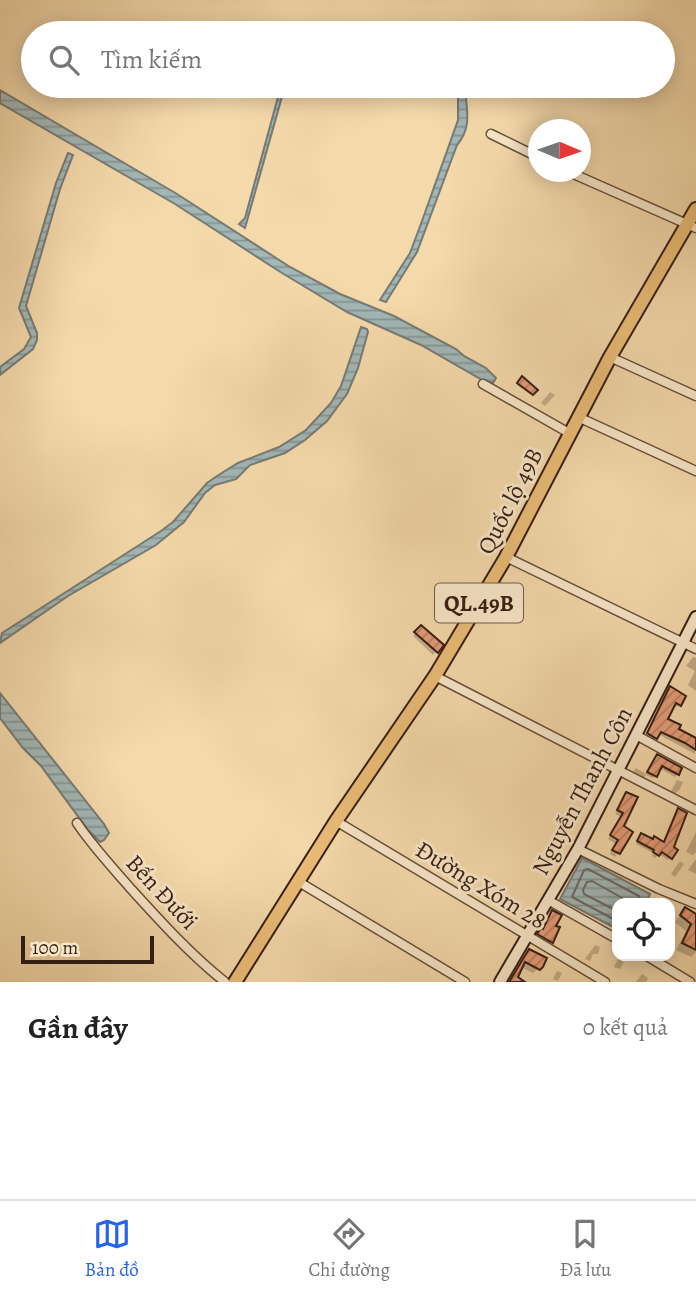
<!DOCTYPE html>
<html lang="vi">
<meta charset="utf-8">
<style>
body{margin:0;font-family:Alegreya,serif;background:#f6f6f6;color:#222}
.controls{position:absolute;right:21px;bottom:21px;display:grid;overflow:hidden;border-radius:14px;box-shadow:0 4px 18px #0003}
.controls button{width:63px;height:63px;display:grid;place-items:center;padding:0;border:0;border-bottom:2px solid #e0e0e0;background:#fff;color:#222;font:35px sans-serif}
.compass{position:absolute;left:528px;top:119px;width:63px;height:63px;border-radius:50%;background:#fff;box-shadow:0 4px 18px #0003;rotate:92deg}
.scale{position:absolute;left:21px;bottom:18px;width:133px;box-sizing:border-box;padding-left:7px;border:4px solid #371e14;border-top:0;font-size:19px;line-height:24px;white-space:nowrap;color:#371e14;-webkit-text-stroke:5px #f8e6c8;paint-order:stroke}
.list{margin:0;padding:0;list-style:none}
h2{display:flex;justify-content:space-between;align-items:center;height:91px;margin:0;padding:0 28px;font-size:30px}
h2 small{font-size:23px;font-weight:400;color:#767676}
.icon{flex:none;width:38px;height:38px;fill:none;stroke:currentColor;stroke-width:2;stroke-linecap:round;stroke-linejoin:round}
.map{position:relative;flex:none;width:696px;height:982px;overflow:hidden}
.search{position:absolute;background:#fff;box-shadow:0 4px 18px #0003;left:21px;right:21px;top:21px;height:77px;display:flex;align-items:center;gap:18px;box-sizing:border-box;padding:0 24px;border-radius:38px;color:#767676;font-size:26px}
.sheet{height:217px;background:#fff}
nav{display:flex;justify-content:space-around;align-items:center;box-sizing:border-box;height:98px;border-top:2px solid #e0e0e0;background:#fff;font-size:19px;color:#767676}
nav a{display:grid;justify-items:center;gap:4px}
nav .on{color:#2563eb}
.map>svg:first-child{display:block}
.water{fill:url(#water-rules);stroke:#777a75;stroke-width:2}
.shadow{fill:#0003}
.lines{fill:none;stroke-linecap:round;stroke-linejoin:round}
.shore{stroke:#6c6a65;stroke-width:2}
.building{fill:url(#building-hatch);stroke:#371e14;stroke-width:2}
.street-casing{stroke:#664d3a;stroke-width:11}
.secondary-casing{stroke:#371e14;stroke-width:14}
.primary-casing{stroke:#371e14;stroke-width:16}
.street{stroke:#f8e6c8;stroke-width:8}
.secondary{stroke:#f8e6c8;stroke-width:10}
.primary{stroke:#eabc76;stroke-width:12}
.labels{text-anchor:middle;stroke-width:6;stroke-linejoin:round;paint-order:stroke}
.shield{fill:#f8e6c8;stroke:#715a4a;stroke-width:2}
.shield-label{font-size:23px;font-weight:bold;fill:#371e14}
.street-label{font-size:24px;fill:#371e14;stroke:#f8e6c8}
</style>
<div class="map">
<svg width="696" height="982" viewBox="0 0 696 982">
<defs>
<pattern id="water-rules" width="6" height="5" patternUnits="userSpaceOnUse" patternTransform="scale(1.75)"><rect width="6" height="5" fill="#a2b7b6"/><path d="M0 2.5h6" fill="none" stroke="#859493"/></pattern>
<pattern id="building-hatch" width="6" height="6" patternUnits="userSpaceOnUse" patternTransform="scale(1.75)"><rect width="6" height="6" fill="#e59c78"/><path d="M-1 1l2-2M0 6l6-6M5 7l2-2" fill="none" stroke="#ba7f61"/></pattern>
</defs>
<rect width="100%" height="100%" fill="#f4d9ab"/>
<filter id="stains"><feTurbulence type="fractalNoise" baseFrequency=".00286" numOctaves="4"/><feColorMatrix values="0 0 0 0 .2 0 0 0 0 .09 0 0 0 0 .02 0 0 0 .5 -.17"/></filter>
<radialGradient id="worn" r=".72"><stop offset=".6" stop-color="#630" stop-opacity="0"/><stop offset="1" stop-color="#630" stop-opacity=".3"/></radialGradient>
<g class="water">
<polygon points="281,86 285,86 245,228 239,224 245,218"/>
<path d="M458,86H465C466,109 473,126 457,145L417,252L386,302L380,300L410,253L422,221L458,120Z"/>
<polygon points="0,90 177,194 290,267 340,294 394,316 456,349 464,356 486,368 496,378 493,383 484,381 421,345 347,312 282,273 175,204 0,103"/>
<polygon points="68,153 73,155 60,189 26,306 37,333 37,340 33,349 0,375 0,367 24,349 31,337 19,308 56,183"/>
<polygon points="361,327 367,329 368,332 358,368 347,394 327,421 305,440 285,453 250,465 236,479 215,485 205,493 184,522 156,545 68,596 0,643 2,633 161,531 173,522 207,483 217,476 238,463 279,447 306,430 331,403 341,386"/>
<polygon points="0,693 104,824 109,833 104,840 100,842 88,830 41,766 23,748 0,718"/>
<polygon points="582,858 650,894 646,903 617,903 617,929 560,899"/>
</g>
<g class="shadow">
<polygon points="523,379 536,390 531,395 517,385"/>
<polygon points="550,392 555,395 545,406 541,403"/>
<polygon points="421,627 441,645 433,655 413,636"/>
<polygon points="693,657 696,658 696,691 688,685 695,671 686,666"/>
<polygon points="670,688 680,704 677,707 673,705 665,720 677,730 695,739 696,737 695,754 658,734 653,741 645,737"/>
<polygon points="655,757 678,774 675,777 659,768 653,778 646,775 642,780 631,774 636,768 646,774"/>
<polygon points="677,780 683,782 680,789 674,795 670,793"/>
<polygon points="626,794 618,853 615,857 610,854 616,844 608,839 621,817 615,814"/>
<polygon points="678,810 671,858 668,860 659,854 655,858 652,856 653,853 636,844 639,838 663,843"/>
<polygon points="696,832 696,852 693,855 686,852"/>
<polygon points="695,860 696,860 696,874 688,870"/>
<polygon points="680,861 684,864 675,877 671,874"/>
<polygon points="685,909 696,915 690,924 696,927 696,952 691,957 676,950 686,931 675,922"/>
<polygon points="552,912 554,926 558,928 548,945 536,938"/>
<polygon points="595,945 600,947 598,954 593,954 590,961 585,959"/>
<polygon points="529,951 539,968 533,973 521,967 516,978 522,982 509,982"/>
<polygon points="618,959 624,962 620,969 614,967"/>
<polygon points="557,971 562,973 558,981 553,979"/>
<polygon points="642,974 648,978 646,982 636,982"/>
</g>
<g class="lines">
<g class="shore">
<polyline points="617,911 584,894 583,890 587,882 592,881 631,903"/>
<polyline points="617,921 572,897 584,870 588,869 639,896 640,903"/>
</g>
</g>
<g class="building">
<polygon points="522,376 538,390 533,395 517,383"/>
<polygon points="421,625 444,645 438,653 414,632"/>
<polygon points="670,686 686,696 681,706 676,703 668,719 681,725 679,729 696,738 696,750 685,743 661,732 657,739 647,733"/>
<polygon points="657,754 682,768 679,775 662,766 657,777 647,772"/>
<polygon points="626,792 638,797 624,826 633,832 620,854 612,850 618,840 610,835 623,813 617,810"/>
<polygon points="678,808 687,813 674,847 678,850 672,859 662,852 659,856 653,852 654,850 637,841 641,833 653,839 654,836 664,842"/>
<polygon points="685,907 696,914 696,950 682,943 691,924 680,915"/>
<polygon points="552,910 562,915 556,926 560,927 553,943 537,934 541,928 543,929"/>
<polygon points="529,949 547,958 543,967 540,970 525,962 518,977 525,982 509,982"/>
</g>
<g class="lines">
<g class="street-casing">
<g id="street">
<polyline points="491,134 538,157"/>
<polyline points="569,172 696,228"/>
<polyline points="610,357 696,396"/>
<polyline points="483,384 569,433"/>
<polyline points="578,417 696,471"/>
<polyline points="506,557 696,649"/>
<polyline points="435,676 696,810"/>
<polyline points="636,735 696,768"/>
<polyline points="336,821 605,982"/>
<path d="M77,823C93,847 113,868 132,890C161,922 191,955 225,982"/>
<polyline points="578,849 659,889 696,904"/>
<polyline points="299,882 465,982"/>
<polyline points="548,900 617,939"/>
<polyline points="647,956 690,982"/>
</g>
</g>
<g class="secondary-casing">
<polyline id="secondary" points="500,982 578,849 696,617"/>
</g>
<g class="primary-casing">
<polyline id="primary" points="235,982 336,821 435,676 506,557 610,357 696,209"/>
</g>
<use href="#street" class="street"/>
<use href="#secondary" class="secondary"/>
<use href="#primary" class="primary"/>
</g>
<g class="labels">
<rect class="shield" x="435" y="583.5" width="88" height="39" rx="5"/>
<g class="shield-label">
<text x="479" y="611">QL.49B</text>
</g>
<g class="street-label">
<text transform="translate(510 501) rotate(-63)" y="8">Quốc lộ 49B</text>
<text transform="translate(582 791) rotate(-62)" y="8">Nguyễn Thanh Côn</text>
<text transform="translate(481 885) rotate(31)" y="8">Đường Xóm 28</text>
<text transform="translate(162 892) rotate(47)" y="8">Bến Đưới</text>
</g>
</g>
<rect width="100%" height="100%" filter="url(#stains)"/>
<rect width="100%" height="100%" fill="url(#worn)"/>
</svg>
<div class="controls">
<button><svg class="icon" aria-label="locate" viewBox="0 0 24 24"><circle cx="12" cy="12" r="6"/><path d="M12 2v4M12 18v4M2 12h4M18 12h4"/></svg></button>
</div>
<svg class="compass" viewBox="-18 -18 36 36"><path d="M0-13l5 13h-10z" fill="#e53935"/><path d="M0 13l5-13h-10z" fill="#767676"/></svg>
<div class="scale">100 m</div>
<div class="search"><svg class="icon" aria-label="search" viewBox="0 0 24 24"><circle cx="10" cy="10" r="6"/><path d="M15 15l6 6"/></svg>Tìm kiếm</div>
</div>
<section class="sheet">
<h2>Gần đây<small>0 kết quả</small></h2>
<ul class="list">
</ul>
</section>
<nav>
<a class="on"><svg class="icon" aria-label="map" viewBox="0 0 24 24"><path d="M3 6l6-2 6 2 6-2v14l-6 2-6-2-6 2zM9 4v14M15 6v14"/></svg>Bản đồ</a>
<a><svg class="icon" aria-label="directions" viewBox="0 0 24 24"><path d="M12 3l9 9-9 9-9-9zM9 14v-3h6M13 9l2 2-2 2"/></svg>Chỉ đường</a>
<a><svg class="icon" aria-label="saved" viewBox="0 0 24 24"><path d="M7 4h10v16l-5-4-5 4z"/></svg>Đã lưu</a>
</nav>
